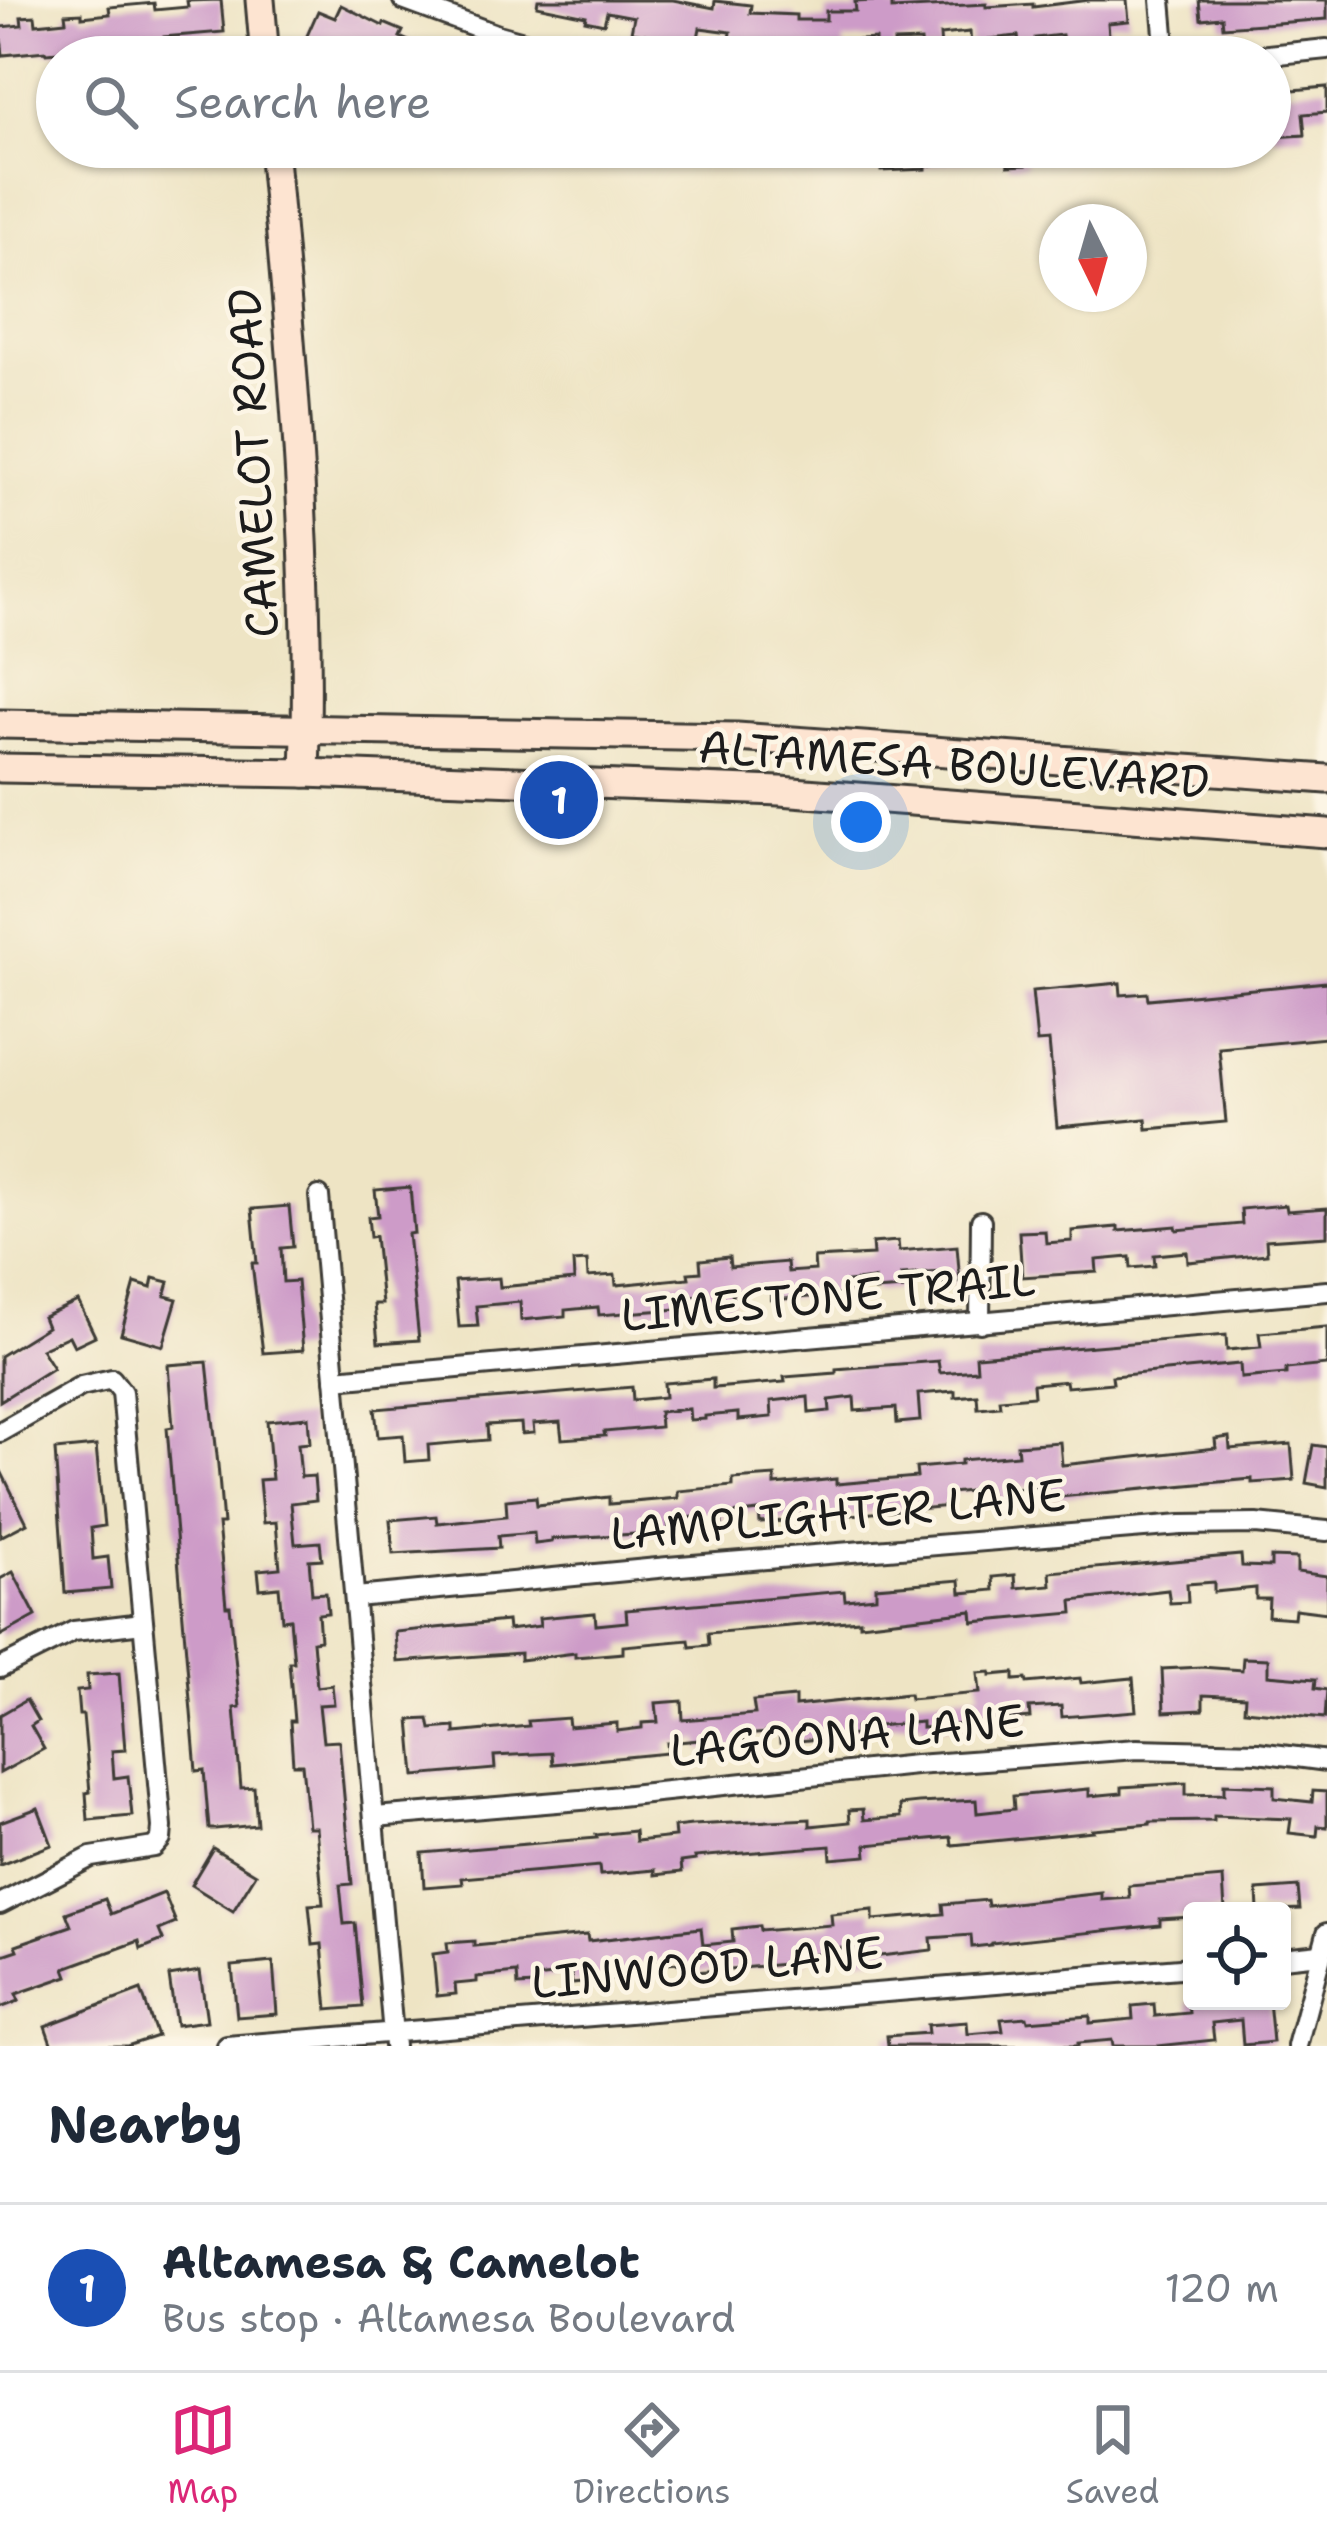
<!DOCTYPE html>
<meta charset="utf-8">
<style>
body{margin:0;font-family:"Shantell Sans",sans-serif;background:#f2f2f3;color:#1f2937}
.controls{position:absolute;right:36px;bottom:36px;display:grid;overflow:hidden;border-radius:12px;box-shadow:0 3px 9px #0004}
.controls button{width:108px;height:108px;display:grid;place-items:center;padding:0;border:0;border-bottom:3px solid #e0e1e3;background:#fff;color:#1f2937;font:60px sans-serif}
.compass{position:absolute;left:1039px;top:204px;width:108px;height:108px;border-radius:50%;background:#fff;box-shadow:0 3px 9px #0004;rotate:175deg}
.you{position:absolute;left:861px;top:822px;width:42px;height:42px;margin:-30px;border:9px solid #fff;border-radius:50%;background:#1a73e8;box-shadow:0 0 0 18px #1a73e833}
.badge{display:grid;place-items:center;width:78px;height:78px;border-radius:50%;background:#db2777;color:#fff;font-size:39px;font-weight:700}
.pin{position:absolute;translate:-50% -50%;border:6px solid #fff;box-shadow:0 3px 12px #0006}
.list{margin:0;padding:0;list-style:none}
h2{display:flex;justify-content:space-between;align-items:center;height:156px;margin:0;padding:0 48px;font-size:51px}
h2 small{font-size:39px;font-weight:400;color:#747a83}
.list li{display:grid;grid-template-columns:78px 1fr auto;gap:36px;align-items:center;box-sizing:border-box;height:168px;padding:0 48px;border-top:3px solid #e0e1e3}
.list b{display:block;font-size:45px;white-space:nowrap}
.list p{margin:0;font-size:39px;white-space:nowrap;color:#747a83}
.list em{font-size:39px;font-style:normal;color:#747a83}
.icon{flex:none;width:66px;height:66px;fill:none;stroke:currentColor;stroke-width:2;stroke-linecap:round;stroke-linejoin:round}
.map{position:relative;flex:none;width:1327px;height:2046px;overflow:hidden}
.search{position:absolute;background:#fff;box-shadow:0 3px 9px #0004;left:36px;right:36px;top:36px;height:132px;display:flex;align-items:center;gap:30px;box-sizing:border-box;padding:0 42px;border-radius:66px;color:#747a83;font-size:45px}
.sheet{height:324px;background:#fff}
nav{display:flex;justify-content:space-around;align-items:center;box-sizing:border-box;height:168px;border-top:3px solid #e0e1e3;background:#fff;font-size:33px;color:#747a83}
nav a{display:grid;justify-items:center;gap:6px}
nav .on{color:#db2777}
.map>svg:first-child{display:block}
.building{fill:#cd9bc8}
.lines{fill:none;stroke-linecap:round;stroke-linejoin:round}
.street-casing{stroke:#3c3a35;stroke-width:24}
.secondary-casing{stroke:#3c3a35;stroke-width:33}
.street{stroke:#fff;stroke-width:18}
.secondary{stroke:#fde4d1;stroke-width:27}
.labels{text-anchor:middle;stroke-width:9;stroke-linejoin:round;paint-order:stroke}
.street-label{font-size:45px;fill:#1c1c1c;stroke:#fcf5e5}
</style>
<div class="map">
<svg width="1327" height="2046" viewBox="0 0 1327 2046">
<rect width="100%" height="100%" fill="#fcf5e5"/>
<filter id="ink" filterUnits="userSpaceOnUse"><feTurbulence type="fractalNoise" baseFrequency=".00833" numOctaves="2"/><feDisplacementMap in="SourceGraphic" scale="24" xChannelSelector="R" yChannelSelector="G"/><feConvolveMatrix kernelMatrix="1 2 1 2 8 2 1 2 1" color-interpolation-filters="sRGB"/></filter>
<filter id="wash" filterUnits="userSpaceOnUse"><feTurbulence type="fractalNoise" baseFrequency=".004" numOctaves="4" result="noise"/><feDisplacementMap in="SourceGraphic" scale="48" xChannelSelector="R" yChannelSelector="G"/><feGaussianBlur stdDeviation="2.7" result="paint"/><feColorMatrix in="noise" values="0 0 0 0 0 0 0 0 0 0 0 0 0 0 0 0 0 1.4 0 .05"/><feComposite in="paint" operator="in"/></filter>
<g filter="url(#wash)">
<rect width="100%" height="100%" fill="#eee4c4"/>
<g id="blocks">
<g class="building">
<polygon points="221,0 224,32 164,37 164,45 117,47 117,44 85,46 85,50 80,50 80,56 67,57 59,57 58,52 46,53 45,51 3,55 0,27 22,25 21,17 35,16 36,24 66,21 65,14 82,13 82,17 110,14 109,7 154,3 155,10 188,7 187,1"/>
<polygon points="538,0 673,0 714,8 715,1 751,5 750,13 796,15 796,20 826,20 826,11 856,11 855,2 892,0 892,9 986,4 986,7 1033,4 1033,7 1089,0 1127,0 1129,21 1108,23 1109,36 1063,40 1062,35 1035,38 1035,42 1019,43 1018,36 989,39 990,46 971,48 970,32 940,35 941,50 922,51 921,41 894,42 894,52 875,53 875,39 844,41 844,55 823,55 823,51 776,52 777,45 747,43 746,49 729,47 731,32 700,28 697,43 631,32 634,17 607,12 604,24 585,20 586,16 537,6"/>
<polygon points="1199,0 1327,0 1327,19 1223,27 1222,17 1201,19"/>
<polygon points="341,5 383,26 384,23 403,31 400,37 445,57 375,57 344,43 339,53 306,38 318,11 335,18"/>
<polygon points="1327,87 1327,112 1303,114 1305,135 1273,137 1270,92"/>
<polygon points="730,147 807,147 806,168 768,167 768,164 729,161"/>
<polygon points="839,147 1024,147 1026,165 1008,166 1007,158 951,162 926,166 926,169 881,171 880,163 867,164 866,159 839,159"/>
<polygon points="1327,982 1327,1038 1219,1048 1226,1122 1147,1129 1146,1119 1057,1127 1049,1041 1037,1042 1032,991 1120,983 1121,995 1147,993 1148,999"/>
<polygon points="410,1187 414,1233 408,1234 419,1340 378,1343 374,1304 382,1304 375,1236 370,1237 368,1217 378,1216 375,1190"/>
<polygon points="1286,1205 1287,1211 1327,1208 1327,1236 1266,1240 1267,1254 1188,1262 1187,1252 1154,1255 1155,1266 1131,1268 1130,1257 1096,1260 1097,1272 1022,1277 1019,1232 1045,1231 1046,1243 1072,1241 1072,1231 1118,1227 1118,1231 1176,1226 1177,1230 1242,1224 1241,1209"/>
<polygon points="289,1206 293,1247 281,1248 283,1282 297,1281 303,1350 263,1353 252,1263 257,1263 252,1209"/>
<polygon points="898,1241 899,1251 957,1246 960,1282 941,1284 940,1272 901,1275 903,1289 875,1291 874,1279 847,1282 848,1294 771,1300 770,1288 732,1291 733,1303 707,1306 706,1295 677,1297 678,1309 599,1315 598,1307 565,1310 565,1316 521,1320 520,1302 476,1306 478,1326 459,1327 455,1281 499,1278 500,1287 574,1280 573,1262 587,1261 588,1277 615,1275 616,1285 689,1278 688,1273 701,1272 700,1260 729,1257 730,1267 787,1262 788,1272 815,1270 814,1258 873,1255 872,1243"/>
<polygon points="153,1278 169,1282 165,1296 177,1299 163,1346 121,1334 135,1283 151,1288"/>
<polygon points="78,1301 95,1336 74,1346 69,1336 41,1349 53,1368 0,1401 0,1356 47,1327 43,1317"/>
<polygon points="1327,1327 1327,1365 1286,1369 1286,1374 1241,1378 1240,1364 1112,1376 1113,1383 1067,1387 1066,1381 1033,1384 1034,1396 999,1399 1000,1406 978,1408 977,1395 955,1397 955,1391 918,1394 920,1421 897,1423 896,1408 855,1411 854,1397 829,1400 830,1411 809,1413 808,1397 771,1401 772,1417 738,1420 738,1413 705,1416 705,1419 690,1420 689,1409 659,1412 660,1427 604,1432 605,1436 562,1439 560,1422 533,1424 534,1433 522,1434 521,1423 487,1425 488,1440 428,1445 429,1460 405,1462 403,1435 378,1437 375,1409 632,1387 633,1400 665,1397 664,1383 713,1379 713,1388 785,1382 784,1377 836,1373 836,1369 938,1361 940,1373 977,1370 976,1356 1226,1335 1227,1350 1261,1347 1259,1333"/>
<polygon points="207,1362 218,1465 223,1524 218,1524 226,1606 230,1606 240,1707 234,1708 241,1788 254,1787 257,1825 215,1829 209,1829 204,1770 196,1771 167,1428 173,1427 168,1365"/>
<polygon points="308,1417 310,1443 298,1444 301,1477 314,1476 316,1500 291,1503 295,1544 320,1542 322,1559 309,1560 312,1594 326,1593 328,1613 318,1614 320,1640 313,1641 317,1687 332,1685 334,1704 319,1705 323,1742 339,1741 352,1884 340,1885 344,1924 355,1923 363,2007 328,2010 322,1944 313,1945 309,1905 323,1904 316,1827 308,1827 302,1764 293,1764 290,1721 294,1721 289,1662 294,1662 290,1619 282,1620 279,1587 260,1589 258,1570 280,1568 276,1522 263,1523 259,1480 272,1479 267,1421"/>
<polygon points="1229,1437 1230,1449 1291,1444 1294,1480 1252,1483 1252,1479 1048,1498 1047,1485 1005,1489 1006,1501 991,1502 989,1489 950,1493 951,1506 760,1523 759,1511 721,1515 722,1526 696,1529 695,1517 668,1519 669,1532 552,1539 552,1542 535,1544 534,1533 498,1536 499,1548 393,1554 390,1520 436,1516 437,1523 507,1516 506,1500 536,1497 537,1505 609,1497 609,1504 678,1498 678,1491 733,1486 733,1479 775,1476 775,1485 836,1479 836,1484 917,1477 916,1468 961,1464 961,1460 1018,1455 1017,1445 1060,1442 1062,1465 1216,1448 1215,1439"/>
<polygon points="1313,1445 1327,1447 1327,1487 1306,1483"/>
<polygon points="96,1446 104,1526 91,1528 93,1559 108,1557 111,1589 65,1593 55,1450"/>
<polygon points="0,1469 27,1523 0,1537"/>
<polygon points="1241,1555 1242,1566 1271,1567 1271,1557 1297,1558 1297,1572 1327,1576 1327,1613 1295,1609 1294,1618 1268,1616 1269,1599 1256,1599 1256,1588 1214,1592 1214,1582 1187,1584 1188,1602 1170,1603 1168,1590 1072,1601 1073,1613 973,1622 972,1611 860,1624 860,1620 708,1633 709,1645 690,1647 689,1640 623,1646 623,1653 575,1657 575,1653 520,1660 520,1653 397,1662 395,1632 507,1621 508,1630 540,1626 539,1618 595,1613 596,1625 627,1622 626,1610 844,1591 845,1600 876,1597 876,1587 960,1580 961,1593 994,1590 993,1577 1015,1575 1016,1588 1051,1585 1050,1572"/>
<polygon points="13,1572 36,1616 0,1636 0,1579"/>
<polygon points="1243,1658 1268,1659 1268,1675 1316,1679 1315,1688 1327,1690 1325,1718 1244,1710 1245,1697 1203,1695 1203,1710 1164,1712 1162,1669 1201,1667 1242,1670"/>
<polygon points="991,1672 991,1675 1014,1673 1014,1680 1026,1679 1027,1683 1080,1678 1081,1683 1133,1678 1136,1711 1062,1717 1061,1706 1029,1708 1030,1718 922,1728 922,1722 855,1728 855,1735 780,1743 779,1732 743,1735 744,1746 701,1750 700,1740 667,1743 668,1753 553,1764 552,1753 494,1756 495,1769 415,1776 410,1720 429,1719 431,1729 455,1727 455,1733 529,1726 528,1721 568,1718 569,1727 617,1723 617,1731 642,1728 642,1723 658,1722 656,1703 682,1701 683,1720 755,1714 753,1701 795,1697 795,1706 909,1694 910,1699 980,1693 978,1673"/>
<polygon points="119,1673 125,1750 112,1751 114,1778 128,1776 132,1816 88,1820 86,1793 90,1792 83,1715 79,1715 77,1691 88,1690 87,1675"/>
<polygon points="26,1700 38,1721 31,1726 44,1749 0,1773 0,1715"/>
<polygon points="1186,1783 1186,1795 1224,1794 1224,1784 1274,1786 1274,1798 1312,1802 1313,1791 1327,1792 1327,1827 1318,1826 1317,1836 1289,1833 1291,1819 1214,1816 1214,1821 1150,1822 1150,1824 1092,1829 1093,1831 952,1845 951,1837 866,1845 867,1856 831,1859 830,1846 695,1857 696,1860 681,1862 682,1872 655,1875 655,1870 600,1875 599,1866 462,1878 463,1884 424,1887 422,1853 597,1838 596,1835 635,1831 636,1841 675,1837 674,1827 692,1825 810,1819 810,1826 850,1822 849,1810 863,1809 864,1820 901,1817 900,1805 919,1803 976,1800 977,1813 1014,1809 1013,1796 1089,1789 1089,1796 1122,1793 1122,1787"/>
<polygon points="38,1808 52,1845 0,1865 0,1822"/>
<polygon points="213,1848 256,1874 233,1911 191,1885"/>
<polygon points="1223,1878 1225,1911 1192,1911 1192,1917 1160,1919 1160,1925 991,1943 991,1945 972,1947 971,1935 931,1938 932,1950 854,1959 853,1947 819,1950 820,1954 807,1955 807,1962 684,1973 683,1963 663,1964 663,1962 627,1965 628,1978 572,1984 571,1974 535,1978 535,1985 518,1986 517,1973 477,1977 477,1982 455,1984 456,1994 437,1996 433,1954 448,1952 447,1943 474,1941 474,1946 587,1935 588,1941 701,1928 703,1945 733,1942 732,1929 759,1926 760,1931 832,1925 831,1914 873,1910 873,1920 944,1914 943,1904 987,1900 988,1906 1102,1893 1102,1900 1130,1898 1129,1886"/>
<polygon points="1298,1887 1300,1909 1258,1911 1257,1890"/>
<polygon points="164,1893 176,1923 159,1930 163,1940 141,1949 139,1941 65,1968 68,1976 16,1994 19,2001 0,2008 0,1956 18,1950 16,1945 71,1926 66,1913 105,1899 111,1914"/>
<polygon points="273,1962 277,2014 237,2017 232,1966"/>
<polygon points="200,1971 207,2021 176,2025 169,1976"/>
<polygon points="141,1990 157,2036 127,2046 52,2046 45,2026"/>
<polygon points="1269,2001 1273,2042 1243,2045 1241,2020 1212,2023 1214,2040 1158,2046 1113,2046 1112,2040 1078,2043 1078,2046 888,2046 887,2036 928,2033 927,2025 967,2022 968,2034 1003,2031 1001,2019 1027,2017 1028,2021 1090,2016 1090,2023 1133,2019 1132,2006 1154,2004 1155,2016 1189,2013 1188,2002"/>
</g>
</g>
</g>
<g filter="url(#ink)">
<use href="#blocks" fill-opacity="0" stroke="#3c3a35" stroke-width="3"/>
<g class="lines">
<g class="street-casing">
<g id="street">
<polyline points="403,0 498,35 579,57"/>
<polyline points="1161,0 1166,57"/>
<polyline points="1248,57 1327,49"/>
<polyline points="1173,147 1174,155"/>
<polyline points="319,1196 394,2046"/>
<polyline points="980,1323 981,1221"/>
<polyline points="335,1379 1327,1291"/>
<polyline points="0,1432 81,1386 112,1379 122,1392 162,1827 161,1839 154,1847 91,1857 0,1904"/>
<polyline points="356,1597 668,1567 1181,1525 1256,1524 1327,1531"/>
<polyline points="0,1668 74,1631 143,1623"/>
<polyline points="375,1817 581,1800 915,1765 1137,1749 1258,1752 1327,1761"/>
<polyline points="1282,1958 1320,1954"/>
<polyline points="227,2046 1192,1967"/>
<polyline points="1297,2046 1327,1933"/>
</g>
</g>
<g class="secondary-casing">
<g id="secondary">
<polyline points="260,0 265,57"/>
<path d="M273,147C292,355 312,564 305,773"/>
<polyline points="0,724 737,737 1327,779"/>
<polyline points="0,768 305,773 780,791 1327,833"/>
</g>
</g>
<use href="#street" class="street"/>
<use href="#secondary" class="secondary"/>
</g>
</g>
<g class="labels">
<g class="street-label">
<text transform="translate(253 463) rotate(-93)" y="16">CAMELOT ROAD</text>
<text transform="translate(954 764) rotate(4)" y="16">ALTAMESA BOULEVARD</text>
<text transform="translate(828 1297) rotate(-5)" y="16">LIMESTONE TRAIL</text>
<text transform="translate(838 1514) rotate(-5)" y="16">LAMPLIGHTER LANE</text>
<text transform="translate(847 1735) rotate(-5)" y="16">LAGOONA LANE</text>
<text transform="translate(707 1967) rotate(-5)" y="16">LINWOOD LANE</text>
</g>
</g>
</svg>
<div class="controls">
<button><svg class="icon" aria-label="locate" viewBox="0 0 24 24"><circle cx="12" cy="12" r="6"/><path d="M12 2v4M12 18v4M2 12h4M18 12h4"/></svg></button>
</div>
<svg class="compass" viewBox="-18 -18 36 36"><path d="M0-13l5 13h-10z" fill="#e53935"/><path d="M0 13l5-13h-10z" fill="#747a83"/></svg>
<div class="you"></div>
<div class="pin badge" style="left:559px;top:800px;background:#1a4fb4">1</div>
<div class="search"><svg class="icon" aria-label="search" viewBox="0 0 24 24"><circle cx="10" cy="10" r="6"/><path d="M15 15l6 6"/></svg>Search here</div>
</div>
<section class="sheet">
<h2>Nearby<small></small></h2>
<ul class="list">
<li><span class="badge" style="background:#1a4fb4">1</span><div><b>Altamesa &amp; Camelot</b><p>Bus stop · Altamesa Boulevard</p></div><em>120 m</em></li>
</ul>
</section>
<nav>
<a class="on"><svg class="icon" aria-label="map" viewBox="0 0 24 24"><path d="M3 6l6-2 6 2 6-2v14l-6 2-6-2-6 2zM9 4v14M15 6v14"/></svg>Map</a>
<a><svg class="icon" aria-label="directions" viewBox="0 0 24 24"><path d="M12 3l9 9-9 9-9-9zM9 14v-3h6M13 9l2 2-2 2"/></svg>Directions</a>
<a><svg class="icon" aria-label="saved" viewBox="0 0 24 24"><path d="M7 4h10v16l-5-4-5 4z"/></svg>Saved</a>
</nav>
